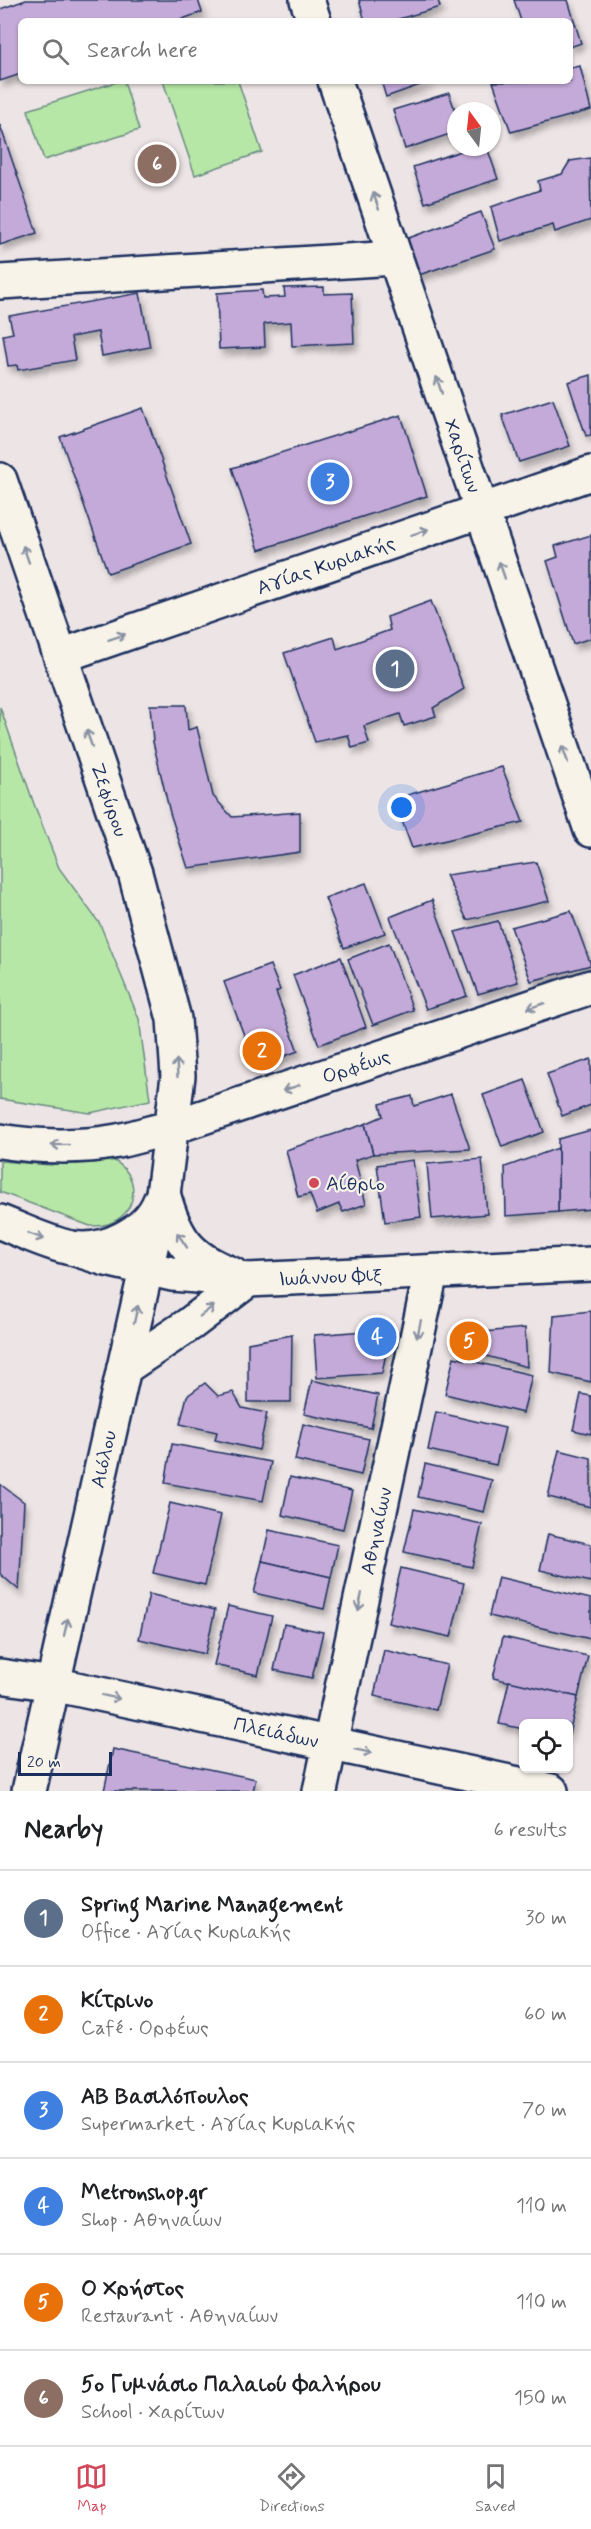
<!DOCTYPE html>
<meta charset="utf-8">
<style>
body{margin:0;font-family:Mynerve,sans-serif;background:#f2f2f2;color:#202124}
.controls{position:absolute;right:18px;bottom:18px;display:grid;overflow:hidden;border-radius:9px;box-shadow:0 2px 4px #0004}
.controls button{width:54px;height:54px;display:grid;place-items:center;padding:0;border:0;border-bottom:2px solid #e0e0e0;background:#fff;color:#202124;font:30px sans-serif}
.compass{position:absolute;left:447px;top:102px;width:54px;height:54px;border-radius:50%;background:#fff;box-shadow:0 2px 4px #0004;rotate:345deg}
.scale{position:absolute;left:18px;bottom:15px;width:94px;box-sizing:border-box;padding-left:6px;border:3px solid #1b2f5e;border-top:0;font-size:16px;line-height:21px;white-space:nowrap;color:#1b2f5e;-webkit-text-stroke:4px #f7f3e8;paint-order:stroke}
.you{position:absolute;left:402px;top:808px;width:21px;height:21px;margin:-15px;border:4px solid #fff;border-radius:50%;background:#1a73e8;box-shadow:0 0 0 9px #1a73e833}
.badge{display:grid;place-items:center;width:39px;height:39px;border-radius:50%;background:#d1495b;color:#fff;font-size:20px;font-weight:700}
.pin{position:absolute;translate:-50% -50%;border:3px solid #fff;box-shadow:0 2px 6px #0006}
.list{margin:0;padding:0;list-style:none}
h2{display:flex;justify-content:space-between;align-items:center;height:78px;margin:0;padding:0 24px;font-size:26px}
h2 small{font-size:20px;font-weight:400;color:#757577}
.list li{display:grid;grid-template-columns:39px 1fr auto;gap:18px;align-items:center;box-sizing:border-box;height:96px;padding:0 24px;border-top:2px solid #e0e0e0}
.list b{display:block;font-size:22px;white-space:nowrap}
.list p{margin:0;font-size:20px;white-space:nowrap;color:#757577}
.list em{font-size:20px;font-style:normal;color:#757577}
.icon{flex:none;width:33px;height:33px;fill:none;stroke:currentColor;stroke-width:2;stroke-linecap:round;stroke-linejoin:round}
.map{position:relative;flex:none;width:591px;height:1791px;overflow:hidden}
.search{position:absolute;background:#fff;box-shadow:0 2px 4px #0004;left:18px;right:18px;top:18px;height:66px;display:flex;align-items:center;gap:15px;box-sizing:border-box;padding:0 21px;border-radius:9px;color:#757577;font-size:22px}
.sheet{height:654px;background:#fff}
nav{display:flex;justify-content:space-around;align-items:center;box-sizing:border-box;height:84px;border-top:2px solid #e0e0e0;background:#fff;font-size:16px;color:#757577}
nav a{display:grid;justify-items:center;gap:3px}
nav .on{color:#d1495b}
.map>svg:first-child{display:block}
.green{fill:#b7e7a6;stroke:#698b82;stroke-width:1.5}
.building{fill:#c4aad8;stroke:#1b2f5e;stroke-width:1.5;filter:url(#shadow)}
.lines{fill:none;stroke-linecap:round;stroke-linejoin:round}
.minor-casing{stroke:#1b2f5e;stroke-width:38}
.minor{stroke:#f7f3e8;stroke-width:33}
.oneway{stroke:#8991a3}
.poi-dot{fill:#d1495b;stroke:#f7f3e8;stroke-width:2}
.labels{text-anchor:middle;stroke-width:4.5;stroke-linejoin:round;paint-order:stroke}
.street-label{font-size:20px;fill:#1b2f5e;stroke:#f7f3e8}
.poi-label{font-size:20px;fill:#1b2f5e;stroke:#f7f3e8;text-anchor:start}
</style>
<div class="map">
<svg width="591" height="1791" viewBox="0 0 591 1791">
<defs>
<filter id="shadow"><feDropShadow dx="3.5" dy="6" stdDeviation="3" flood-color="#0004"/></filter>
</defs>
<rect width="100%" height="100%" fill="#ede4e5"/>
<filter id="ink" filterUnits="userSpaceOnUse"><feTurbulence type="fractalNoise" baseFrequency=".0167" numOctaves="2"/><feDisplacementMap in="SourceGraphic" scale="12" xChannelSelector="R" yChannelSelector="G"/><feConvolveMatrix kernelMatrix="1 2 1 2 8 2 1 2 1" color-interpolation-filters="sRGB"/></filter>
<g filter="url(#ink)">
<g class="green">
<polygon points="119,81 124,81 139,130 44,160 28,110"/>
<polygon points="163,81 238,81 262,152 195,175"/>
<polygon points="0,707 34,804 59,868 100,924 139,1019 150,1100 90,1113 0,1099"/>
<path d="M94,1155C149,1160 144,1229 90,1226L0,1192V1161L51,1165Z"/>
</g>
<g class="building">
<polygon points="26,0 198,0 202,12 177,21 21,21 21,74 0,81 0,9"/>
<polygon points="359,0 438,0 440,7 392,21 365,21"/>
<polygon points="514,0 568,0 581,43 570,47 570,21 521,21"/>
<polygon points="580,66 591,110 511,132 493,82 570,81 570,68"/>
<polygon points="381,81 431,81 386,97"/>
<polygon points="449,93 456,113 456,132 405,149 393,110"/>
<polygon points="0,125 37,233 0,245"/>
<polygon points="473,147 487,147 498,179 425,203 413,167"/>
<polygon points="590,158 591,220 555,232 553,225 500,241 491,207 540,190 538,181 562,174 570,161"/>
<polygon points="481,212 495,249 416,276 403,240"/>
<polygon points="324,287 324,294 352,293 354,343 292,346 291,322 264,324 265,347 219,349 217,293 262,290 263,298 285,297 284,288"/>
<polygon points="140,293 150,347 102,356 98,332 71,337 75,360 18,370 17,365 8,366 3,335 13,333 9,316"/>
<polygon points="591,375 591,435 586,436 568,382"/>
<polygon points="553,399 570,446 519,462 502,415"/>
<polygon points="143,408 191,544 108,573 60,437"/>
<polygon points="401,415 427,496 259,550 232,468"/>
<polygon points="591,535 591,638 573,644 547,561 558,557 555,546"/>
<polygon points="431,601 464,689 433,708 436,716 404,726 400,714 364,726 369,743 352,748 348,735 315,742 284,653 334,637 337,649 390,630 387,617"/>
<polygon points="150,705 186,705 188,730 197,727 213,796 232,817 300,812 300,852 188,868 170,813 153,742"/>
<polygon points="502,767 523,822 412,848 394,799"/>
<polygon points="536,862 549,901 467,920 446,875"/>
<polygon points="366,883 385,933 344,948 325,898"/>
<polygon points="432,900 467,996 426,1009 390,917"/>
<polygon points="571,911 591,965 531,981 511,927"/>
<polygon points="498,921 518,982 478,994 455,932"/>
<polygon points="389,943 413,1010 373,1025 348,959"/>
<polygon points="341,957 366,1027 319,1045 293,975"/>
<polygon points="270,965 280,990 276,992 298,1051 256,1067 224,982"/>
<polygon points="591,1059 591,1105 562,1116 547,1074"/>
<polygon points="525,1080 544,1132 502,1147 483,1095"/>
<polygon points="451,1094 470,1149 373,1154 365,1124 383,1116 380,1104 412,1096 414,1106"/>
<polygon points="365,1124 373,1154 355,1160 366,1204 343,1212 339,1204 317,1213 310,1194 298,1197 286,1150"/>
<polygon points="591,1130 591,1209 558,1212 558,1139"/>
<polygon points="558,1148 558,1212 506,1216 505,1167"/>
<polygon points="482,1159 487,1214 432,1219 427,1164"/>
<polygon points="413,1160 421,1217 385,1222 377,1165"/>
<polygon points="591,1311 591,1382 551,1373 554,1315"/>
<polygon points="525,1328 527,1367 457,1348 455,1335"/>
<polygon points="391,1329 382,1373 317,1378 314,1335"/>
<polygon points="292,1335 291,1402 248,1402 248,1343"/>
<polygon points="454,1357 532,1375 523,1413 445,1394"/>
<polygon points="312,1380 378,1395 371,1428 304,1414"/>
<polygon points="205,1383 218,1396 233,1392 242,1408 267,1413 259,1450 215,1440 217,1432 180,1424 187,1396"/>
<polygon points="581,1394 591,1396 591,1434 573,1430"/>
<polygon points="436,1412 505,1428 496,1465 428,1450"/>
<polygon points="303,1424 369,1439 361,1475 295,1460"/>
<polygon points="172,1444 271,1462 263,1501 165,1483"/>
<polygon points="559,1450 591,1458 591,1507 548,1497"/>
<polygon points="425,1464 492,1480 484,1512 418,1497"/>
<polygon points="290,1477 352,1491 343,1529 282,1515"/>
<polygon points="0,1484 24,1502 19,1590 0,1574"/>
<polygon points="170,1503 221,1515 205,1585 153,1573"/>
<polygon points="414,1509 482,1524 472,1567 404,1552"/>
<polygon points="269,1530 338,1545 331,1577 262,1561"/>
<polygon points="548,1534 591,1544 591,1582 540,1570"/>
<polygon points="262,1561 331,1577 324,1609 254,1593"/>
<polygon points="401,1568 464,1583 451,1637 388,1623"/>
<polygon points="498,1577 591,1599 591,1639 489,1616"/>
<polygon points="149,1594 215,1610 205,1654 139,1639"/>
<polygon points="228,1606 272,1616 258,1675 214,1665"/>
<polygon points="284,1624 323,1632 312,1678 274,1670"/>
<polygon points="503,1637 588,1656 578,1697 493,1678"/>
<polygon points="384,1650 447,1665 436,1710 374,1696"/>
<polygon points="509,1681 578,1697 568,1738 568,1724 524,1724 524,1729 499,1724"/>
<polygon points="113,1749 256,1779 253,1791 104,1791"/>
</g>
<g class="lines">
<g class="minor-casing">
<g id="minor">
<polyline points="307,0 314,21"/>
<path id="s1" d="M335,81L591,830"/>
<polyline points="0,282 395,258"/>
<path id="s2" d="M0,480L135,873L174,1019L178,1076L163,1194L29,1791"/>
<path id="s3" d="M61,656L591,473"/>
<path id="s4" d="M0,1141C37,1147 81,1148 118,1141C137,1137 155,1131 173,1127L591,987"/>
<path d="M163,1193C175,1237 188,1258 232,1274"/>
<path d="M0,1222C23,1231 47,1243 71,1248C104,1254 148,1232 160,1201"/>
<path id="s5" d="M72,1248L106,1259L172,1274L248,1280L591,1264"/>
<polyline points="124,1368 190,1324 248,1280"/>
<path id="s6" d="M0,1676L53,1684L551,1791"/>
<path id="s7" d="M320,1791L431,1272"/>
</g>
</g>
<use href="#minor" class="minor"/>
</g>
<defs><path id="oneway-shaft" d="M-6 0H5M1.5-3L5.5 0L1.5 3" fill="none" stroke-width="1.6" stroke-linecap="round" stroke-linejoin="round" transform="scale(1.5)"/></defs>
<g class="oneway">
<use href="#oneway-shaft" transform="translate(376 201) rotate(-109)"/>
<use href="#oneway-shaft" transform="translate(439 385) rotate(-109)"/>
<use href="#oneway-shaft" transform="translate(420 532) rotate(-19)"/>
<use href="#oneway-shaft" transform="translate(26 554) rotate(-109)"/>
<use href="#oneway-shaft" transform="translate(502 570) rotate(-109)"/>
<use href="#oneway-shaft" transform="translate(117 637) rotate(-19)"/>
<use href="#oneway-shaft" transform="translate(89 738) rotate(-109)"/>
<use href="#oneway-shaft" transform="translate(565 754) rotate(-109)"/>
<use href="#oneway-shaft" transform="translate(536 1006) rotate(162)"/>
<use href="#oneway-shaft" transform="translate(177 1068) rotate(-93)"/>
<use href="#oneway-shaft" transform="translate(291 1088) rotate(162)"/>
<use href="#oneway-shaft" transform="translate(60 1145) rotate(179)"/>
<use href="#oneway-shaft" transform="translate(36 1236) rotate(20)"/>
<use href="#oneway-shaft" transform="translate(182 1240) rotate(-124)"/>
<use href="#oneway-shaft" transform="translate(207 1311) rotate(-37)"/>
<use href="#oneway-shaft" transform="translate(136 1314) rotate(-77)"/>
<use href="#oneway-shaft" transform="translate(419 1329) rotate(102)"/>
<use href="#oneway-shaft" transform="translate(360 1602) rotate(102)"/>
<use href="#oneway-shaft" transform="translate(66 1627) rotate(-77)"/>
<use href="#oneway-shaft" transform="translate(111 1697) rotate(12)"/>
<use href="#oneway-shaft" transform="translate(363 1751) rotate(12)"/>
</g>
</g>
<circle class="poi-dot" cx="314" cy="1183" r="6"/>
<g class="labels">
<g class="street-label">
<text dy="7" stroke="none"><textPath href="#s1" startOffset="396">Χαρίτων</textPath></text>
<text dy="7" stroke="none"><textPath href="#s3" startOffset="280">Αγίας Κυριακής</textPath></text>
<text dy="7" stroke="none"><textPath href="#s2" startOffset="338">Ζεφύρου</textPath></text>
<text dy="7" stroke="none"><textPath href="#s4" startOffset="368">Ορφέως</textPath></text>
<text dy="7" stroke="none"><textPath href="#s5" startOffset="262">Ιωάννου Φιξ</textPath></text>
<text transform="translate(103 1459) rotate(-77)" y="7">Αιόλου</text>
<text dy="7" stroke="none"><textPath href="#s7" startOffset="266">Αθηναίων</textPath></text>
<text dy="7" stroke="none"><textPath href="#s6" startOffset="282">Πλειάδων</textPath></text>
</g>
<g class="poi-label">
<text x="326" y="1190">Αίθριο</text>
</g>
</g>
</svg>
<div class="controls">
<button><svg class="icon" aria-label="locate" viewBox="0 0 24 24"><circle cx="12" cy="12" r="6"/><path d="M12 2v4M12 18v4M2 12h4M18 12h4"/></svg></button>
</div>
<svg class="compass" viewBox="-18 -18 36 36"><path d="M0-13l5 13h-10z" fill="#e53935"/><path d="M0 13l5-13h-10z" fill="#757577"/></svg>
<div class="scale">20 m</div>
<div class="you"></div>
<div class="pin badge" style="left:395px;top:669px;background:#5c6f8a">1</div>
<div class="pin badge" style="left:262px;top:1051px;background:#e8710a">2</div>
<div class="pin badge" style="left:330px;top:482px;background:#3f7fe0">3</div>
<div class="pin badge" style="left:377px;top:1337px;background:#3f7fe0">4</div>
<div class="pin badge" style="left:469px;top:1341px;background:#e8710a">5</div>
<div class="pin badge" style="left:157px;top:164px;background:#8d6e63">6</div>
<div class="search"><svg class="icon" aria-label="search" viewBox="0 0 24 24"><circle cx="10" cy="10" r="6"/><path d="M15 15l6 6"/></svg>Search here</div>
</div>
<section class="sheet">
<h2>Nearby<small>6 results</small></h2>
<ul class="list">
<li><span class="badge" style="background:#5c6f8a">1</span><div><b>Spring Marine Management</b><p>Office · Αγίας Κυριακής</p></div><em>30 m</em></li>
<li><span class="badge" style="background:#e8710a">2</span><div><b>Κίτρινο</b><p>Café · Ορφέως</p></div><em>60 m</em></li>
<li><span class="badge" style="background:#3f7fe0">3</span><div><b>ΑΒ Βασιλόπουλος</b><p>Supermarket · Αγίας Κυριακής</p></div><em>70 m</em></li>
<li><span class="badge" style="background:#3f7fe0">4</span><div><b>Metronshop.gr</b><p>Shop · Αθηναίων</p></div><em>110 m</em></li>
<li><span class="badge" style="background:#e8710a">5</span><div><b>Ο Χρήστος</b><p>Restaurant · Αθηναίων</p></div><em>110 m</em></li>
<li><span class="badge" style="background:#8d6e63">6</span><div><b>5ο Γυμνάσιο Παλαιού Φαλήρου</b><p>School · Χαρίτων</p></div><em>150 m</em></li>
</ul>
</section>
<nav>
<a class="on"><svg class="icon" aria-label="map" viewBox="0 0 24 24"><path d="M3 6l6-2 6 2 6-2v14l-6 2-6-2-6 2zM9 4v14M15 6v14"/></svg>Map</a>
<a><svg class="icon" aria-label="directions" viewBox="0 0 24 24"><path d="M12 3l9 9-9 9-9-9zM9 14v-3h6M13 9l2 2-2 2"/></svg>Directions</a>
<a><svg class="icon" aria-label="saved" viewBox="0 0 24 24"><path d="M7 4h10v16l-5-4-5 4z"/></svg>Saved</a>
</nav>
